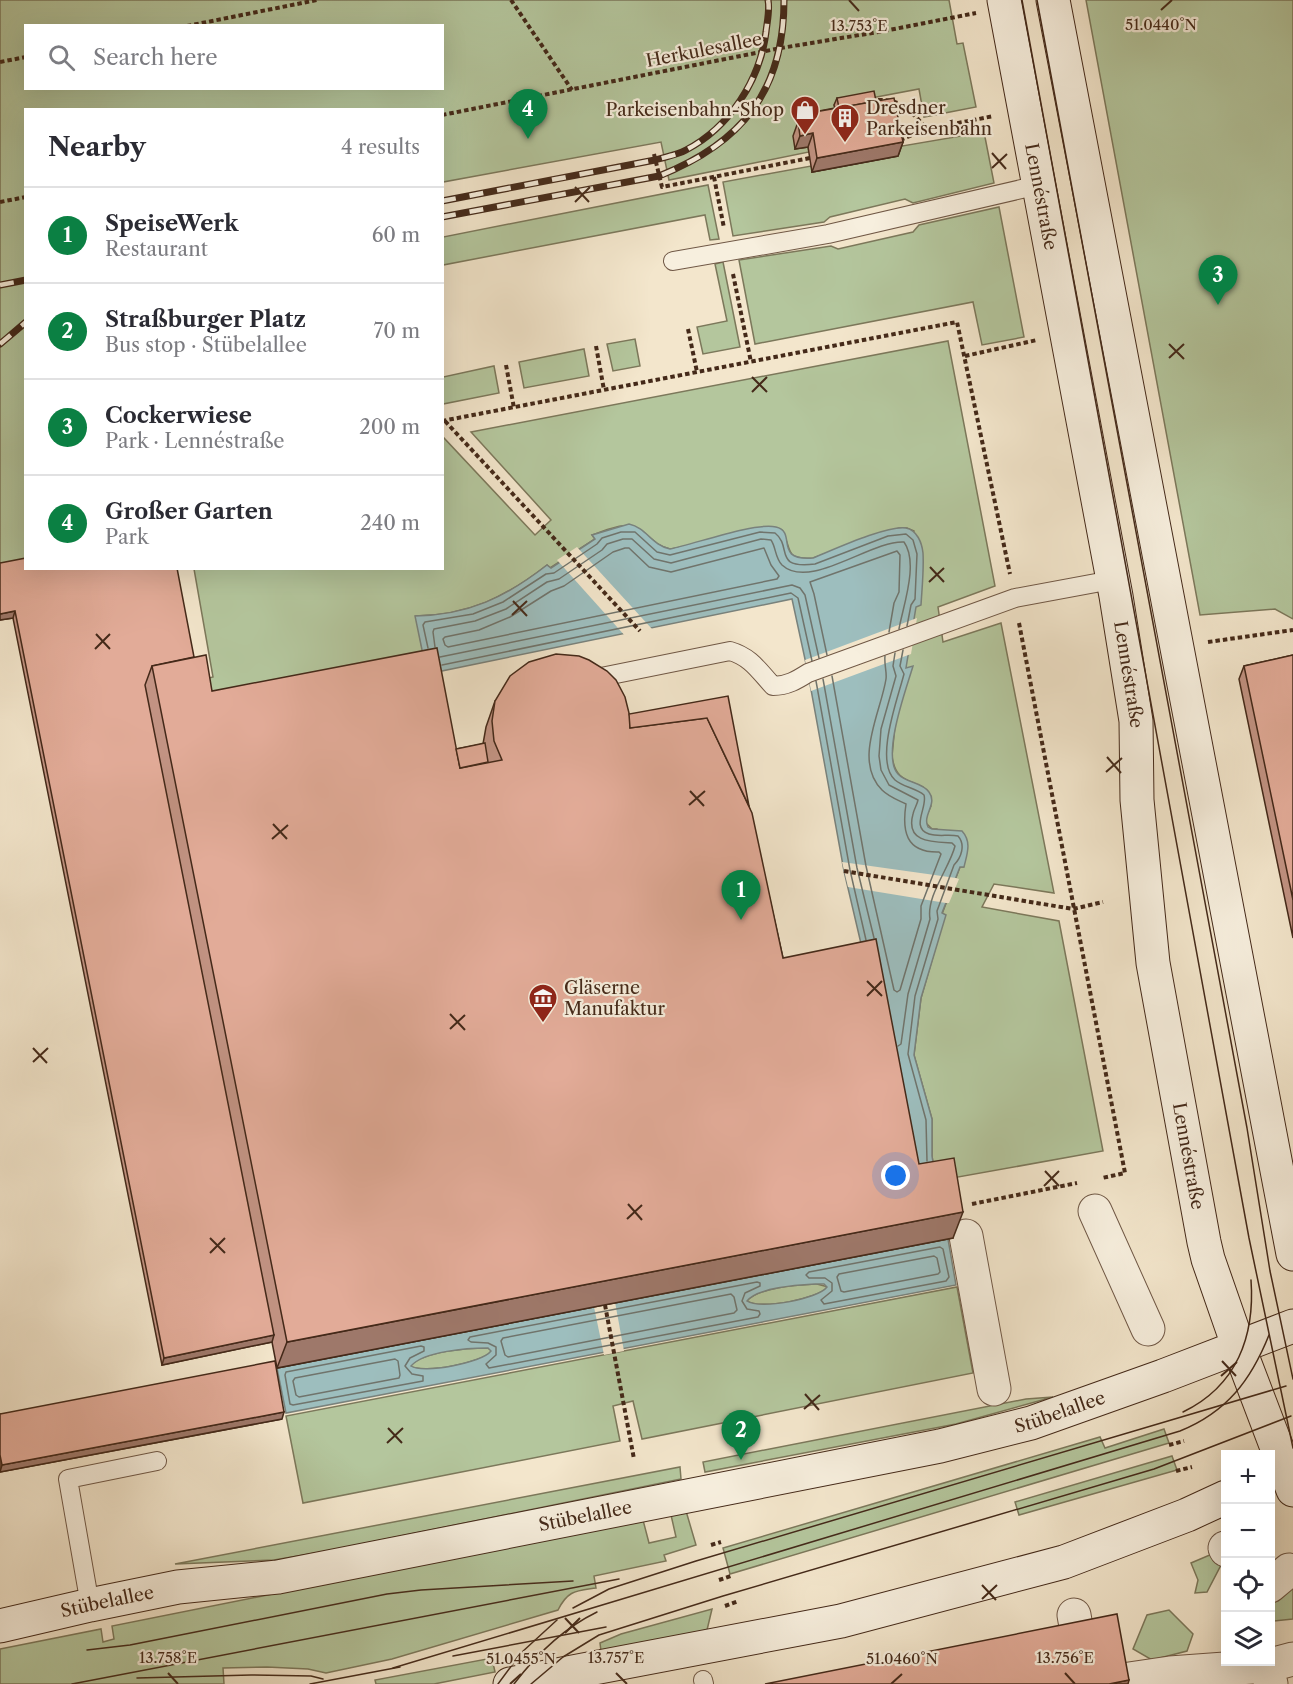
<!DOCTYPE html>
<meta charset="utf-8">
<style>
body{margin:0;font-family:"Libre Caslon Text",serif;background:#f2f2f3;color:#2b2b33}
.controls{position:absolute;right:18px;bottom:18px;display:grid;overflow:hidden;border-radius:0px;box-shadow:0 6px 24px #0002}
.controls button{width:54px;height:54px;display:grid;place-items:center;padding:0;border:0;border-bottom:2px solid #e1e1e2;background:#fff;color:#2b2b33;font:30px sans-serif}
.you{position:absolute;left:896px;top:1176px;width:21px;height:21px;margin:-15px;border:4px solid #fff;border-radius:50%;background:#1a73e8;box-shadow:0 0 0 9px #1a73e833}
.badge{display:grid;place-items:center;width:39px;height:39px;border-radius:50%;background:#0b8043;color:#fff;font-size:20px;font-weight:700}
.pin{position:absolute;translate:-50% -50px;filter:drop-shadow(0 2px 3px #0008)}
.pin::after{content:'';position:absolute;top:32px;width:21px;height:18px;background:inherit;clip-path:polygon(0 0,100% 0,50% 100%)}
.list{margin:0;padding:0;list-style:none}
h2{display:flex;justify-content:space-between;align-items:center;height:78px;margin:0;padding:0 24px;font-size:26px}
h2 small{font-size:20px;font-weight:400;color:#7c7c81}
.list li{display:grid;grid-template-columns:39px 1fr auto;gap:18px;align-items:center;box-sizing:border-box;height:96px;padding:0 24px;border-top:2px solid #e1e1e2}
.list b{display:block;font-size:22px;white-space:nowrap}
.list p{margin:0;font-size:20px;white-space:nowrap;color:#7c7c81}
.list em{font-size:20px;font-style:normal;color:#7c7c81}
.icon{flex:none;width:33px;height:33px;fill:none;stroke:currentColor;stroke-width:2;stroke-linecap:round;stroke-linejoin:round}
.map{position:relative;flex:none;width:1293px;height:1684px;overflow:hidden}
.search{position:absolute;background:#fff;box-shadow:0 6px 24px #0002;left:24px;top:24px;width:420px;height:66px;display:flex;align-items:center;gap:15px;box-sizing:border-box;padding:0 21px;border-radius:0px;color:#7c7c81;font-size:22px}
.panel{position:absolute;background:#fff;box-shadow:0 6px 24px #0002;left:24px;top:108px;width:420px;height:462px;border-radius:0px}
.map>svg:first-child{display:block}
.green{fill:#b4c69d;stroke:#7c785b;stroke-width:1.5;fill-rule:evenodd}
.water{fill:#9dbebe;stroke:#79827c;stroke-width:1.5;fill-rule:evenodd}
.pier{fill:#f3e6cc}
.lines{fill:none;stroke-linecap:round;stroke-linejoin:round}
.shore{stroke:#70746c;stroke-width:1.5}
.lane-casing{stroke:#705846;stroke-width:20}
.street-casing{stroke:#705846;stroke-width:35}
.secondary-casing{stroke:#442919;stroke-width:35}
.path{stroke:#442919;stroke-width:4;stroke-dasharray:4.5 3;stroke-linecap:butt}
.lane{stroke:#f7efde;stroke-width:18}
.street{stroke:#f7efde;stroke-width:33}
.secondary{stroke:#f7efde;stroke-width:33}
.tram{stroke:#442919;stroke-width:1.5}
.rail-casing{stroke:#442919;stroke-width:7}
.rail{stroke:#f7efde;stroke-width:4.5;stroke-dasharray:14;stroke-linecap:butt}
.wall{fill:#c29383;stroke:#442919;stroke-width:1.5}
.shaded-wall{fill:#9e786a;stroke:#442919;stroke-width:1.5}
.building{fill:#e2ab98;stroke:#442919;stroke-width:1.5}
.ticks{fill:none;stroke:#442919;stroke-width:2}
.labels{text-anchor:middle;stroke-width:4.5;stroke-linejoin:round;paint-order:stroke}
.street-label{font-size:18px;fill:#442919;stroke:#f7efde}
.poi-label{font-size:18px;fill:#442919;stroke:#f7efde;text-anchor:start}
.ticks-label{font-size:15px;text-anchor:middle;fill:#442919;stroke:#f7efde;stroke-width:4.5;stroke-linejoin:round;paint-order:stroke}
</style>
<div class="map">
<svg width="1293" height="1684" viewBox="0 0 1293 1684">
<rect width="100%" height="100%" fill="#f3e6cc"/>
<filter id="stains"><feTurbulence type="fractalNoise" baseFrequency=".00333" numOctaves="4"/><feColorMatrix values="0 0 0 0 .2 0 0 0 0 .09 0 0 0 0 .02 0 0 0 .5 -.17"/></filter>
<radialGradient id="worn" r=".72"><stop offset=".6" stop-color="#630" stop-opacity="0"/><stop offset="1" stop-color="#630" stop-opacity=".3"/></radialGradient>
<g class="green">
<path d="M0,0H949L957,44L963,43L976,107L924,117L919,89L834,105L837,121L808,147L809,152L669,180L661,142L443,182L442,110H26L25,565L0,570ZM26,26H442V88H26Z"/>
<polygon points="1086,0 1293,0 1293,619 1275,609 1200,615"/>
<polygon points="984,132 994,183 913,203 905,199 830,217 824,222 733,236 723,182 811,166 813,172 897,156 896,147"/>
<polygon points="708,185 719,239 710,240 705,215 443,265 443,237"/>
<polygon points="999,207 1024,337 982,345 973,302 755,344 739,260 831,246 838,249 913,232 919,225"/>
<polygon points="723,262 740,347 703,354 697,327 727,321 715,264"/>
<polygon points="635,339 640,366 613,371 607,344"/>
<path d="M948,341L995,586L938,607L943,642L1001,623L1054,893L994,884L982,907L1059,921L1103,1151L936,1181L932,1156V1119L914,1055L921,998L945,915L942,914L960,867H963L937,829H932L926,823V817L931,806L923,787C904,779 895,778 892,756L914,531L907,528H899L813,558C783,560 793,550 782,530L670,549C659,546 655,542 646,534C630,518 610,529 592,535L595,539L550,568L547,565C506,597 469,615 416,616L427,674L203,717L197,681L213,677L194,569L442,568L443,437L535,535L551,520L471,432Z"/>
<polygon points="584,349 589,376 524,388 519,362"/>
<polygon points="494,366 499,393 443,404 443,377"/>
<path d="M817,1284L828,1287C818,1299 760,1310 747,1301C758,1287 800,1285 817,1284Z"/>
<polygon points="957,1287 973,1373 642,1439 633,1401 613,1406 620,1441 303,1503 286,1416"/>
<path d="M488,1348L492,1351C483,1363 423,1374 410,1366C424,1351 468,1348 488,1348Z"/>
<polygon points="1053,1397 956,1424 705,1472 703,1462 1026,1399"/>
<polygon points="1164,1429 1169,1443 730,1574 723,1548 1100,1437 1105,1448"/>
<polygon points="1172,1456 1177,1470 1019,1515 1015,1502"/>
<polygon points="680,1467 681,1479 327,1551 274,1560 175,1564"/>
<path d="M686,1511L696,1545L664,1555L666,1561L594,1576L596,1588C576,1591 568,1590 558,1610L392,1659L326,1673L308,1669L267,1667L223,1668L224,1684H0V1649L101,1629L103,1642L114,1639L112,1626L643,1520L649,1543L676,1537L671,1515Z"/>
<polygon points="1219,1551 1221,1565 1207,1592 1195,1593 1198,1580 1191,1563"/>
<polygon points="1293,1583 1293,1619 1274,1621 1271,1618 1270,1598"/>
<polygon points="712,1609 707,1630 601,1651 600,1643 621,1634"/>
<polygon points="1169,1610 1193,1634 1187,1651 1152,1660 1133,1649 1147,1615"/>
<polygon points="492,1658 495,1672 434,1684 376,1684 375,1680"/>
</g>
<g class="water">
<path d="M629,524C647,528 651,545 670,549C695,544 755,522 776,527C798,532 772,561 813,558C833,550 887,525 906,528C917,530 922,543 923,553C924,570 922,588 921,605L916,607L906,668L913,666C907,687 881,756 898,774C906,783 922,782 929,792C938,804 922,815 928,827L932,829L962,831C972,842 967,854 964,867H960L942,913L946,915L921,998L914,1055L932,1119V1156L936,1181L910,1187L866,965L844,871L808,673L792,599L427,674L415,616C469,615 506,597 547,565L551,568L595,539L592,535Z"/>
<path d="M948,1239L956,1285L286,1413L277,1368ZM817,1284H824L827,1287C818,1299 760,1310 747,1301C758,1287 800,1285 817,1284ZM488,1348L491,1351C482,1363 423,1374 411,1366C424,1351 468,1348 488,1348Z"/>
</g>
<g class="pier">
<polygon points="577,547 652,629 626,637 557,560"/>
<polygon points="917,618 911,654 811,691 805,660"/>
<polygon points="842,862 956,878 959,879 949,903 946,903 848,887"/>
<polygon points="615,1302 624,1351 604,1355 594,1307"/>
</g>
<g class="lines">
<g class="shore">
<polygon points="625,548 629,548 649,567 671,572 764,548 771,565 779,576 777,579 448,647 445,645 443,639 445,637 479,630 510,617 551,591 564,586 613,552"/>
<path d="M435,647L433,632L434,629L475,621L506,609L547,582L559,579L602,550L607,544L623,539H632L654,559L671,563L761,539L771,540C776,547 775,558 782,565C810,591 871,540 904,542C919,563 903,606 899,629"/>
<path d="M428,648L423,625L425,622L473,614L503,602L546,574L554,573L597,544L602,538L621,532H635L657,552L670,555L760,532L775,533C793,547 772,569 815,564L888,536L906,534L913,540L917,554L915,599L911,605L907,626"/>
<path d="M903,650L900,666L904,674C898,698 874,761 895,780C903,787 916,788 924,795C928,807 910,828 929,834C938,837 949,834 958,836C966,845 961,858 954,865L937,911L938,919L915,996L908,1054L926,1120L927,1161"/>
<path d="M895,653L893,666L896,676L881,729L879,756L881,770L889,785L918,800C917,805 914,809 913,814C905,843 933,842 952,843L955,846C950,867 926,896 930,919L908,994L901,1044L898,1046"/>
<polyline points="827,655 814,594 810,582 897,551 900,555 899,592 894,603 889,632"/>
<polyline points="440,657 792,585 800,588 805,595 819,658"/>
<polyline points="442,665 791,593 798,598 812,661"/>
<path d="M832,676L866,866L894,990L897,992L900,990L921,919V906L941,854L939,852C905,853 902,830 906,804C898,800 889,797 882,790C853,761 881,712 886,679C887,672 884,664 885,656"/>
<polyline points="823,679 857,868 874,938"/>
<polyline points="816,681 850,870 866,940"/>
<polygon points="940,1247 943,1249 949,1277 946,1281 824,1304 821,1300 832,1291 832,1283 825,1278 809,1278 806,1275 809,1272"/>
<polygon points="934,1256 937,1258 940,1272 938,1274 844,1292 841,1291 837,1277 839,1274"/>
<polygon points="757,1282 760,1283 760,1286 745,1293 742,1301 747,1309 759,1311 760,1314 758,1317 489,1368 486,1364 496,1355 496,1347 488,1343 471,1342 468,1340 470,1337"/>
<polygon points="731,1294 734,1297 737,1310 734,1313 508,1357 505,1355 501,1341 503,1338"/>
<polygon points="421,1346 424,1347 424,1351 410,1358 405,1366 412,1374 423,1376 423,1381 293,1405 290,1404 285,1375 286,1372"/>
<polygon points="395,1359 398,1361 400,1375 399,1378 299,1397 296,1395 293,1381 295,1378"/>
</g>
<g class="lane-casing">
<g id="lane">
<polyline points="673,261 828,234 1039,185"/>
<path d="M601,677L730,651C751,657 759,671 773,686C787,686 797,680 808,673L1015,598L1112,580"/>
<polyline points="90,1605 68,1479 157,1461"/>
<polyline points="703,1680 704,1684"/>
</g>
</g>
<g class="street-casing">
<g id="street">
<polyline points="1095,1211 1148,1329"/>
<polyline points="966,1236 994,1389"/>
<polyline points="1225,1548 1226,1550"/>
<polyline points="1270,1586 1289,1570"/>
<polyline points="1074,1615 1083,1667"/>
<polyline points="1095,1684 1170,1673 1266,1666 1264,1662"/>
<polyline points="1271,1684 1266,1666 1293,1659"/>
</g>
</g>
<g class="secondary-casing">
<g id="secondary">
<path id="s1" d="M1004,0L1116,596L1136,721L1137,800L1153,963L1204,1242L1208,1259L1239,1348L1293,1490"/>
<polyline points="1053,0 1293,1254"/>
<path id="s2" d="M0,1626L90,1605L178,1587L278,1577L940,1446L1031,1423L1163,1376L1293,1326"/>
<polyline points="510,1684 841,1621 1064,1562 1187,1515 1226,1497"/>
</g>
</g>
<g class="path">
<polyline points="511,0 572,90"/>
<polyline points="187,26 317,0"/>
<polyline points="0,62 26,57"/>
<path d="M878,100C903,99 911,112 927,129"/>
<polyline points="442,115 781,48 884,31 976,13"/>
<polyline points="900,140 927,129 994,116"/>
<polyline points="654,154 662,187 810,158"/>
<polyline points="714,177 724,228"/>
<polyline points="0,202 26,197"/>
<polyline points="733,274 751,362"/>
<polyline points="688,329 697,372"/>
<polyline points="596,346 604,390"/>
<polyline points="965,356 1037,340"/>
<polyline points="506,365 514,408"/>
<polyline points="442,421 957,322 1010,574"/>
<polyline points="445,421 640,631"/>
<polyline points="1019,623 1125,1173 1102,1178"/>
<polyline points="1208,642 1293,630"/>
<polyline points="844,871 1073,909 1103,902"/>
<polyline points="972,1204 1077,1183"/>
<polyline points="605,1305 634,1459"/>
<polyline points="1169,1445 1184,1441"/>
<polyline points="1176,1471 1192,1467"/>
<polyline points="711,1545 721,1542"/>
<polyline points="719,1580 731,1576"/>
<polyline points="725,1606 739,1601"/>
</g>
<use href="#lane" class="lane"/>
<use href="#street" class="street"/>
<use href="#secondary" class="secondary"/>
<g class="tram">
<polyline points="1022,0 1249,1238 1293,1448"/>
<polyline points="1037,0 1247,1128 1270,1271 1293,1379"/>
<path d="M1183,1412C1237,1386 1255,1336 1251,1280"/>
<polyline points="573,1608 609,1589 696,1561 1286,1386"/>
<polyline points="87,1650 130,1645 387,1594 421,1590 573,1581"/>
<polyline points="453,1656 606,1627"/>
<path d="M393,1668L1180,1431C1227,1412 1251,1380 1269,1335"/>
<polyline points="137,1678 251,1675 311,1676 323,1679"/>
<polyline points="72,1684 619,1579"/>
<polyline points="310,1684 400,1667"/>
<polyline points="498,1684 521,1653 557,1620"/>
<path d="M514,1684C536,1655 564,1628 597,1612"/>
<polyline points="531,1684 563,1657 599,1635 723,1596 1154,1469 1291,1416"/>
</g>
<g class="rail-casing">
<g id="rail">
<path d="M442,201L655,160C665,157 677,155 686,150C730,127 760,80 766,32C767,22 770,10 768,0"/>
<path d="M442,217L659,176C742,143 784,91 784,0"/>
<polyline points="0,285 26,280"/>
<polyline points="0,344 26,322"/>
</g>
</g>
<use href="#rail" class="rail"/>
</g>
<g class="wall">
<polygon points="837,98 876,101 903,142 898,156 812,172 808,147 795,149 793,136 798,122 806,121 809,113 835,108 834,105"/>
<polygon points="0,563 194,657 212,691 456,749 483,744 486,727 495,701 629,714 749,806 783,958 919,1164 953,1238 277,1368 272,1342 162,1365 13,618 0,620"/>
<polygon points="1293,655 1293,938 1239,679 1244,666"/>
<polygon points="0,1414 282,1419 0,1472"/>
</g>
<g class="shaded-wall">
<polygon points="813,133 808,147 795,149 800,136"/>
<polygon points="903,142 898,156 812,172 817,158"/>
<polygon points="15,611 13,618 0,620 0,614"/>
<polygon points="963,1212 953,1238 277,1368 287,1342"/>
<polygon points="274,1335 272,1342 162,1365 164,1358"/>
<polygon points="284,1412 282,1419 0,1472 2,1465"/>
<polygon points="1129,1680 1128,1684 1109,1684"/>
</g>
<g class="building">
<polygon points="874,91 876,101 839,108 837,98"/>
<polygon points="894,98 903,142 817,158 813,133 800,136 798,122 811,120 809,113"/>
<polygon points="26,558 26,568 177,568 194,657 152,666 145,685 274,1335 164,1358 15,611 0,614 0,563"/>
<polygon points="437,648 460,768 502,760 494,741 492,721 495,701 510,676 529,662 556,654 579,656 589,660 607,671 616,680 625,697 630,717 630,728 707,718 752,813 783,958 876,939 919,1164 954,1158 963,1212 287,1342 152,666 206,655 212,691"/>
<polygon points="1293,655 1293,900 1244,666"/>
<polygon points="728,696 749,806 707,718 630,728 629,714"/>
<polygon points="485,743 488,762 460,768 456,749"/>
<polygon points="275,1361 284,1412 2,1465 0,1455 0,1414"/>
<polygon points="1117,1614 1129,1680 1109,1684 765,1684"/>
</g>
<path class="ticks" d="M849,0L859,11M1161,10L1172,0M992,153L1006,169M992,168L1007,154M575,187L589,202M575,202L590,187M1169,344L1184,359M1169,358L1184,344M752,377L767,392M752,392L767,377M930,567L944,582M929,582L944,568M513,601L527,616M512,615L527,601M96,634L110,649M95,649L110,634M1107,757L1121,773M1106,772L1122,758M690,791L704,806M689,805L705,791M273,824L287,839M272,839L288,825M867,981L882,996M867,996L882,981M450,1014L465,1030M450,1029L465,1015M33,1048L47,1063M33,1062L48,1048M1045,1171L1059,1186M1044,1186L1059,1171M628,1204L642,1220M627,1219L642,1205M210,1238L225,1253M210,1253L225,1238M1222,1361L1236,1376M1221,1376L1237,1362M805,1394L819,1410M804,1409L820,1395M388,1428L402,1443M387,1443L403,1428M982,1585L996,1600M982,1599L997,1585M565,1618L579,1633M565,1633L580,1618M168,1673L178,1684M616,1673L627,1684M1065,1673L1075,1684M510,1684L521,1674M891,1684L902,1674"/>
<defs>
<g id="shop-pin" transform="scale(1.5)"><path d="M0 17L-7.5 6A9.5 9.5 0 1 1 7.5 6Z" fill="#8f2418" stroke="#f7efde"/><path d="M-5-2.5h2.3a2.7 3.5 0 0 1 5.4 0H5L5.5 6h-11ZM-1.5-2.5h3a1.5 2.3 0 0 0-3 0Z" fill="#fff"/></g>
<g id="building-pin" transform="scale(1.5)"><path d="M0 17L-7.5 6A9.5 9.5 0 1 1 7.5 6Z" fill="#8f2418" stroke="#f7efde"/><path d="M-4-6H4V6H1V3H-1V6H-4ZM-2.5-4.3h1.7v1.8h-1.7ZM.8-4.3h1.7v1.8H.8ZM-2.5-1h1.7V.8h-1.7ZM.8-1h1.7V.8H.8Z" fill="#fff"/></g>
<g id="museum-pin" transform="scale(1.5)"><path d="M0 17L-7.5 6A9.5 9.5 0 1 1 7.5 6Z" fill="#8f2418" stroke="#f7efde"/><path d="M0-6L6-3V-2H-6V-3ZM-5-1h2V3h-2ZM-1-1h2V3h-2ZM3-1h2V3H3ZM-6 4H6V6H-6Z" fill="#fff"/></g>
</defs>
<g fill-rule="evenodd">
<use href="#shop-pin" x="805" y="110"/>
<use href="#building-pin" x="845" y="118"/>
<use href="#museum-pin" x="543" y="998"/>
</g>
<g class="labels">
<g class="street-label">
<text transform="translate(704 50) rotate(-11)" y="6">Herkulesallee</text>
<text dy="6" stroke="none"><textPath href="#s1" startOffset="200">Lennéstraße</textPath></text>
<text dy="6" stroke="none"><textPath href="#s1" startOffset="686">Lennéstraße</textPath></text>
<text dy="6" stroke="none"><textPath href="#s1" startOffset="1172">Lennéstraße</textPath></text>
<text dy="6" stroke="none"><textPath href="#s2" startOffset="1082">Stübelallee</textPath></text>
<text dy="6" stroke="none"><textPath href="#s2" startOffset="596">Stübelallee</textPath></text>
<text dy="6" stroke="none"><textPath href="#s2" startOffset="110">Stübelallee</textPath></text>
</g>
<g class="poi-label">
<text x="866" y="114">Dresdner<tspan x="866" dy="21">Parkeisenbahn</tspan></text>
<text x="784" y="116" text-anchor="end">Parkeisenbahn-Shop</text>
<text x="564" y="994">Gläserne<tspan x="564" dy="21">Manufaktur</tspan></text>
</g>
</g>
<g class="ticks-label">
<text x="1161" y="30">51.0440°N</text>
<text x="859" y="31">13.753°E</text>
<text x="168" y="1663">13.758°E</text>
<text x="616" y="1663">13.757°E</text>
<text x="1065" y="1663">13.756°E</text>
<text x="521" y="1664">51.0455°N</text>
<text x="902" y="1664">51.0460°N</text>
</g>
<rect width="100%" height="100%" filter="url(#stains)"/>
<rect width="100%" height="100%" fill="url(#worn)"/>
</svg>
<div class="controls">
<button>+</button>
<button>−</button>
<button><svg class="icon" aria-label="locate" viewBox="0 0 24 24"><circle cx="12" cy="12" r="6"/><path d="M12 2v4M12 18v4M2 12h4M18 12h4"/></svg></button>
<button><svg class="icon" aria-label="layers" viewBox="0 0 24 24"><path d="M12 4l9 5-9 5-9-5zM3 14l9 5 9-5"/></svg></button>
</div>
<div class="you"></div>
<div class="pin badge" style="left:741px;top:920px">1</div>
<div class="pin badge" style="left:741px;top:1460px">2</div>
<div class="pin badge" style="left:1218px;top:305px">3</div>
<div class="pin badge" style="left:528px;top:139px">4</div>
<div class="search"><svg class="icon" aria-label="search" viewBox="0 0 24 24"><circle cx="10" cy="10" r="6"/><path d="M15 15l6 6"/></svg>Search here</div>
<section class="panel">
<h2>Nearby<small>4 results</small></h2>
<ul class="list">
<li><span class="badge">1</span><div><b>SpeiseWerk</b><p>Restaurant</p></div><em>60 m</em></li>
<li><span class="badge">2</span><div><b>Straßburger Platz</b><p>Bus stop · Stübelallee</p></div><em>70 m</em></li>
<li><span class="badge">3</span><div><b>Cockerwiese</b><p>Park · Lennéstraße</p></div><em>200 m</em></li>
<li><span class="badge">4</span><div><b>Großer Garten</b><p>Park</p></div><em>240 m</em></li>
</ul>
</section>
</div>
